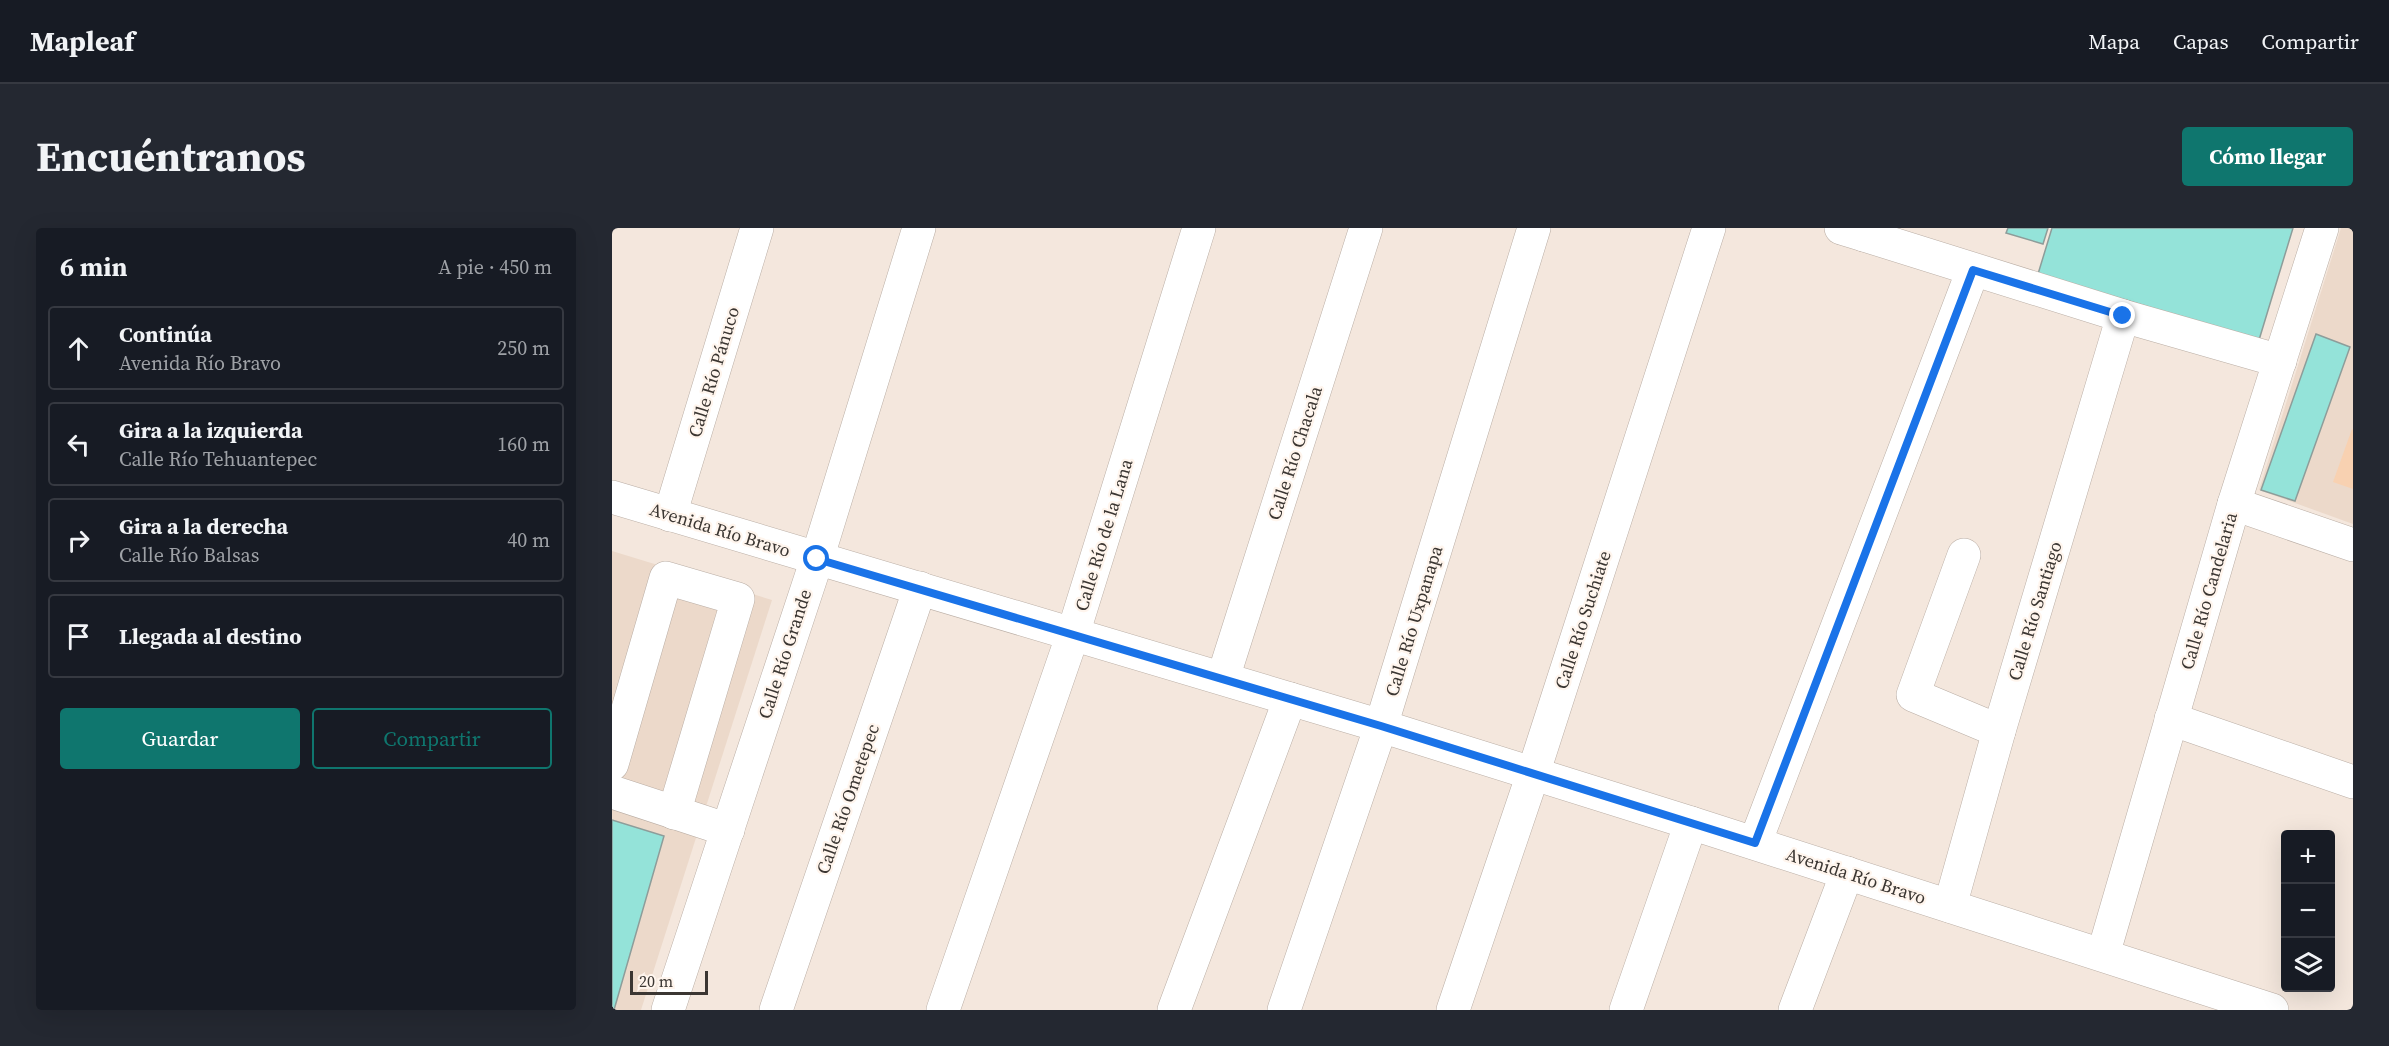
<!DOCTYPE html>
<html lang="es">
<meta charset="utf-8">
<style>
body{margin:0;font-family:"Source Serif 4",serif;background:#242831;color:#f1f3f6}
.controls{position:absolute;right:18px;bottom:18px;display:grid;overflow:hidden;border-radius:6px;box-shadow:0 6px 24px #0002}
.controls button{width:54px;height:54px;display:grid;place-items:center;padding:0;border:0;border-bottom:2px solid #363941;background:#171b24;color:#f1f3f6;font:30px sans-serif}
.scale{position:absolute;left:18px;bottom:15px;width:78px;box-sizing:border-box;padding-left:6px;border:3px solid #3b3632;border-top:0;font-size:16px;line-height:21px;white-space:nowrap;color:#3b3632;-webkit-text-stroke:4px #fff5ed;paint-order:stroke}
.stop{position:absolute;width:18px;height:18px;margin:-14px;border:4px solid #1a73e8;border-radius:50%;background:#fff}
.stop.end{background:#1a73e8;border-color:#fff;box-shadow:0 2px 6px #0008}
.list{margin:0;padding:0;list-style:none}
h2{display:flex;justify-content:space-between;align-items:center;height:78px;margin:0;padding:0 24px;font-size:26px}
h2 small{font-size:20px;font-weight:400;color:#9ea1a6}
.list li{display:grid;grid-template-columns:39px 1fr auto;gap:18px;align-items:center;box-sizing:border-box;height:84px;margin:0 12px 12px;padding:0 12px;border:2px solid #363941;border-radius:6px}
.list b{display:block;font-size:22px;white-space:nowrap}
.list p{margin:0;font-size:20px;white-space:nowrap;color:#9ea1a6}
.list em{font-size:20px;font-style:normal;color:#9ea1a6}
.actions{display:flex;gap:12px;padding:18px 24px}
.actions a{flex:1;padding:14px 0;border:2px solid #0f766e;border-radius:6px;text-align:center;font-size:21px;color:#0f766e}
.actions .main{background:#0f766e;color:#fff}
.icon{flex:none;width:33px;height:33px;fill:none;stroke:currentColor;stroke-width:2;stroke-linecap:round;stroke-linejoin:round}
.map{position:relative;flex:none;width:1741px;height:782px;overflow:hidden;border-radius:6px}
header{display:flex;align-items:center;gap:36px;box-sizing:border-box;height:84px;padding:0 30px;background:#171b24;border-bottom:2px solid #363941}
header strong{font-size:28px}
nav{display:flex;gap:33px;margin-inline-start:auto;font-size:21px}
.intro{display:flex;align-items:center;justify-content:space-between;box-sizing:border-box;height:144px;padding:0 36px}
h1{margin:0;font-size:42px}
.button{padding:15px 27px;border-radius:6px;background:#0f766e;color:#fff;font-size:21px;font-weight:700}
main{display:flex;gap:36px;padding:0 36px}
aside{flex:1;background:#171b24;border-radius:6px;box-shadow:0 6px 24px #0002}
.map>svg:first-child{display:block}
.built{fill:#ecd9ca}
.green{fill:#f8d1b1}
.building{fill:#94e3d9;stroke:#8d9d9a;stroke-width:1.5}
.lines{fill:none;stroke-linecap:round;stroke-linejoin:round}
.minor-casing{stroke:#baaea5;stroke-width:34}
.major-casing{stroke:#baaea5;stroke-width:34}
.minor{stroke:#fff;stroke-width:33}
.major{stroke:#fff;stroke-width:33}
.route{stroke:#1a73e8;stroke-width:8}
.labels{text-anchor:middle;stroke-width:4.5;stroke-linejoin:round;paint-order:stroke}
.street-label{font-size:18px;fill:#3b3632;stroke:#fff5ed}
</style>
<header>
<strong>Mapleaf</strong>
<nav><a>Mapa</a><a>Capas</a><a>Compartir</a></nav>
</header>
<div class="intro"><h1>Encuéntranos</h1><a class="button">Cómo llegar</a></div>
<main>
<aside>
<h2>6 min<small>A pie · 450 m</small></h2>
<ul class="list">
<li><svg class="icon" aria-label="ahead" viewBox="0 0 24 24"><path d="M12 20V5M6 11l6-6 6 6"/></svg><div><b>Continúa</b><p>Avenida Río Bravo</p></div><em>250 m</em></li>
<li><svg class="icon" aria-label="left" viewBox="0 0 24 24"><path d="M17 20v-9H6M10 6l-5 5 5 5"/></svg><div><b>Gira a la izquierda</b><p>Calle Río Tehuantepec</p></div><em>160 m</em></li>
<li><svg class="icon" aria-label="right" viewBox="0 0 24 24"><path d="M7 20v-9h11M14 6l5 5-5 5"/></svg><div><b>Gira a la derecha</b><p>Calle Río Balsas</p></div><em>40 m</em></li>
<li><svg class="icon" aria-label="arrive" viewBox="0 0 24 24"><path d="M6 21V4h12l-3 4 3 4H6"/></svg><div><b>Llegada al destino</b></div></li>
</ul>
<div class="actions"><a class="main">Guardar</a><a>Compartir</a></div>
</aside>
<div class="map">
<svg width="1741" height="782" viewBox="0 0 1741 782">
<rect width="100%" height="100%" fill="#f4e7dd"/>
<g class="built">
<polygon points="1729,0 1741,0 1741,296 1647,262"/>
<polygon points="0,323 160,372 29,782 0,782"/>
</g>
<polygon class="green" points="1740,201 1741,202 1741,261 1721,254"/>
<g class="building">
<polygon points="1396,0 1436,0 1431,16 1394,5"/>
<polygon points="1440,0 1681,0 1647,112 1426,46"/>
<polygon points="1704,106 1738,119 1683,273 1649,262"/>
<polygon points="0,592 52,608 2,782 0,782"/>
</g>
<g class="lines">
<g class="minor-casing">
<g id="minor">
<polyline points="1229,0 1252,7"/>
<polyline points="1622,276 1741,317"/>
<polyline points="58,287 145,0"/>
<polyline points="1352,327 1301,467 1387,503"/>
<polyline points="611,450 754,0"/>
<polyline points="1559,491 1741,554"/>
<polyline points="0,536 54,350 126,371 62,585"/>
<polyline points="0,564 116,602"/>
<polyline points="1143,615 1361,42"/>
<polyline points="1338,678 1387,503 1511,88"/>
<polyline points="56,782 205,331 307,0"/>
<polyline points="164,782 308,360"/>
<polyline points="331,782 461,406 587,0"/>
<polyline points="562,782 678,471"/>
<polyline points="672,782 769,498 922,0"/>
<polyline points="841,782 921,546 1097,0"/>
<polyline points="1014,782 1079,595"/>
<polyline points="1183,782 1235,645"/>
</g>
</g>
<g class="major-casing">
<g id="major">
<polyline points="1255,0 1252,7 1511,88 1668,133"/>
<polyline points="0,269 769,498 1079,595 1660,782"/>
<polyline points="1491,727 1622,276 1710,0"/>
</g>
</g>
<use href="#minor" class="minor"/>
<use href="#major" class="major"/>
</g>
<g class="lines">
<polyline class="route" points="205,331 769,498 1143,615 1361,42 1511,88"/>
</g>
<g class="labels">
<g class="street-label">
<text transform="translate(102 144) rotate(-73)" y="6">Calle Río Pánuco</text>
<text transform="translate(683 225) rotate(-72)" y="6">Calle Río Chacala</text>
<text transform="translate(108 302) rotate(17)" y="6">Avenida Río Bravo</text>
<text transform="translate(492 307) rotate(-73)" y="6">Calle Río de la Lana</text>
<text transform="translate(1597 363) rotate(-74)" y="6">Calle Río Candelaria</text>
<text transform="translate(1423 383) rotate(-73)" y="6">Calle Río Santiago</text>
<text transform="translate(971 392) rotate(-72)" y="6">Calle Río Suchiate</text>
<text transform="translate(802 393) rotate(-73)" y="6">Calle Río Uxpanapa</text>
<text transform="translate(173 426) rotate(-72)" y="6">Calle Río Grande</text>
<text transform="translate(236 571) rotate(-71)" y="6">Calle Río Ometepec</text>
<text transform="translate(1244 648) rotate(18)" y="6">Avenida Río Bravo</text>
</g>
</g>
</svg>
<div class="controls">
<button>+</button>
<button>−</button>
<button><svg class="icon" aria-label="layers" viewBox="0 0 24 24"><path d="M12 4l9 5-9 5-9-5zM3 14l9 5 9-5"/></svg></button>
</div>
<div class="scale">20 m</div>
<div class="stop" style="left:205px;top:331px"></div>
<div class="stop end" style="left:1511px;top:88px"></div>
</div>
</main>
